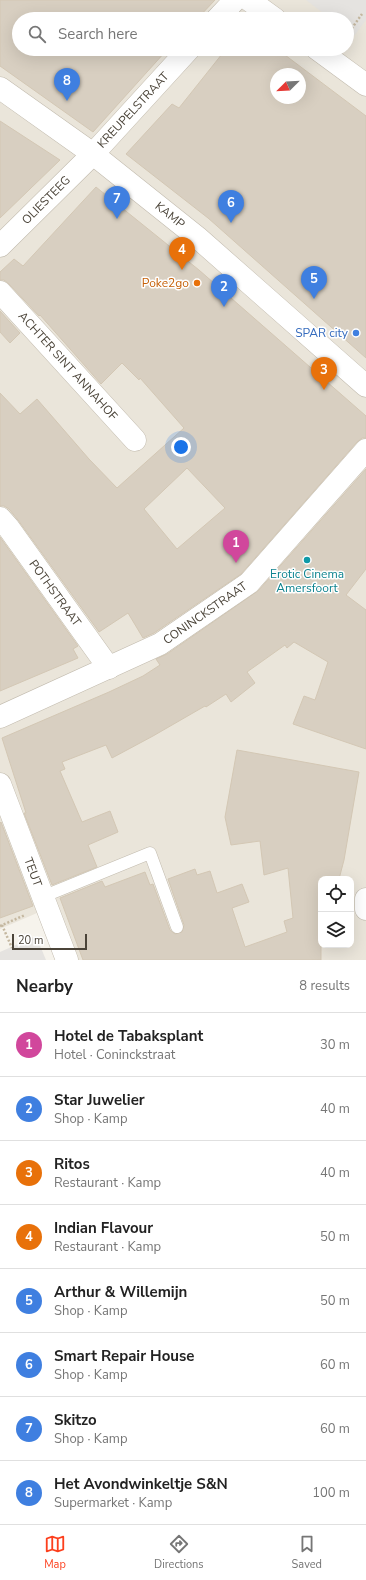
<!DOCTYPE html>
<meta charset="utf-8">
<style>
body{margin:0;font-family:"Nunito Sans",sans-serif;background:#f2f2f2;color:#222}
.controls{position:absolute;right:12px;bottom:12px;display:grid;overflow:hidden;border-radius:8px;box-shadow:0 4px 16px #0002}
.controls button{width:36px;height:36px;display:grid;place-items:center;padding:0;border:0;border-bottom:1px solid #e0e0e0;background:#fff;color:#222;font:20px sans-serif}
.compass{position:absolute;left:270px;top:68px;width:36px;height:36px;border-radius:50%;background:#fff;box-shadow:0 4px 16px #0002;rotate:246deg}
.scale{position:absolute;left:12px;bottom:10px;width:75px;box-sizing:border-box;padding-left:4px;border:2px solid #4b4439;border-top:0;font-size:11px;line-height:14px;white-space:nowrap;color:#4b4439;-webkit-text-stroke:3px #fff;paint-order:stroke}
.you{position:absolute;left:181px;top:447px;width:14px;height:14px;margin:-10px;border:3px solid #fff;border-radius:50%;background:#1a73e8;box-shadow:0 0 0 6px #1a73e833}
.badge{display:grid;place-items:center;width:26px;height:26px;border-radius:50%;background:#fc3f1d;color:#fff;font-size:13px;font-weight:700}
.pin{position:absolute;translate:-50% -33px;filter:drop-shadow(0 1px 2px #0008)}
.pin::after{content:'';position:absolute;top:21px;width:14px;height:12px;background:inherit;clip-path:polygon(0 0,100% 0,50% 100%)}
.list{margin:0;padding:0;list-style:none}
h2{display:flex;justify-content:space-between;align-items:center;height:52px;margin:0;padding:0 16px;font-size:17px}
h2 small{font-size:13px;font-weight:400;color:#767676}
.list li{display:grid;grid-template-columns:26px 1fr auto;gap:12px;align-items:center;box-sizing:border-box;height:64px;padding:0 16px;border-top:1px solid #e0e0e0}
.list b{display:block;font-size:15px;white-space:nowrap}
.list p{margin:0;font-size:13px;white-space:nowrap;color:#767676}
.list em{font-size:13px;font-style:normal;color:#767676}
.icon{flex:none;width:22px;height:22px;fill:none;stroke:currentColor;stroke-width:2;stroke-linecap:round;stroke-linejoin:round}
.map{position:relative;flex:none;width:366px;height:960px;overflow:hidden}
.search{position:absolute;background:#fff;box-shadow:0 4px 16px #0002;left:12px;right:12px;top:12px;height:44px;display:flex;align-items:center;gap:10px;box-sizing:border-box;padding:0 14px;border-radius:22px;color:#767676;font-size:15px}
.sheet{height:564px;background:#fff}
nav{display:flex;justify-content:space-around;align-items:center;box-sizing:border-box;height:56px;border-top:1px solid #e0e0e0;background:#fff;font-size:11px;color:#767676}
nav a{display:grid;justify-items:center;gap:2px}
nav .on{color:#fc3f1d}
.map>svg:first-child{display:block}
.residential{fill:#eae5da;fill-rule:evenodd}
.parking{fill:#e5e3e0}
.building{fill:#d8cfc1;stroke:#d3c7b4;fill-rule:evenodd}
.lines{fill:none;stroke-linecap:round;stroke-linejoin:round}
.lane-casing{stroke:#c2bbae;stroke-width:13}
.street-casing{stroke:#c2bbae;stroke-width:23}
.path{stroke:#c4b79f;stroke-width:2.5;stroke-dasharray:2 2;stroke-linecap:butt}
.lane{stroke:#fff;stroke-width:12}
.street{stroke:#fff;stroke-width:22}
.food-dot{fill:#e8710a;stroke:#fff;stroke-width:1.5}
.shop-dot{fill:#3f7fe0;stroke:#fff;stroke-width:1.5}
.culture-dot{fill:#0f9aa8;stroke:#fff;stroke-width:1.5}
.labels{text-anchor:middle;stroke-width:3;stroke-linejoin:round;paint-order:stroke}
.street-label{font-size:12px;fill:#4b4439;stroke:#fff}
.food-label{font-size:12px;fill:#c56008;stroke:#fff;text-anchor:end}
.shop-label{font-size:12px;fill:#366cbe;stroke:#fff;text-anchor:end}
.culture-label{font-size:12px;fill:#0d838f;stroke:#fff}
</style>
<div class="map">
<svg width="366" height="960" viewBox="0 0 366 960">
<rect width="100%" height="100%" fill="#f6f3ec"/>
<path class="residential" d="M0,0H366V960H63L44,910L0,929ZM19,19H347V49H19ZM276,74H300V98H276ZM321,879H351V945H321Z"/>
<g class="parking">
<polygon points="306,0 366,0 366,20 354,36 347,31 347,19 331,19"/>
<polygon points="36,936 46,960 0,960 0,952"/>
</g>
<g class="building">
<polygon points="0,0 215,0 197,19 19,19 19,49 166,49 164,51 165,52 93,132 0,66"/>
<path d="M226,49H277L366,116V358L208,218L126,154L172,104L179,108ZM276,74H300V98H276Z"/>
<polygon points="0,121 60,160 0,218"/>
<path d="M96,187L199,270L366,416V438H362L357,442L241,574L154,633L143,638L128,613L99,632L18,520L9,509L4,506H0V393L20,414L37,399L89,459L117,488L184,428L140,378L139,380L122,363L101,384L40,315L39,316L9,284L4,280H0V272L14,259L23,266ZM187,468L225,508L177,549L144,509Z"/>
<polygon points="0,311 20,333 10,343 0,332"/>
<polygon points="366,469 366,569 346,595 366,610 366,749 293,724 304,696 315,700 328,662 294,642 287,648 285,645 247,672 255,683 231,702 226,694 206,707 205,706 153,736 112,758 106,745 62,762 65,769 60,771 82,822 110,811 118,832 88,845 97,867 52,885 24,813 26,813 2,738 109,692 143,676 160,665 156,659 167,654 258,591"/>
<polygon points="0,537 78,646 73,649 78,658 0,691"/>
<polygon points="237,750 359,772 344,860 339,879 321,879 321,960 83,960 60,898 102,881 105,887 145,872 150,885 153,884 170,930 175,934 182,932 184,925 168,879 195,869 197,875 210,871 217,893 242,884 249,902 232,908 245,947 287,932 284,921 293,918 288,868 264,875 260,841 231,845 225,817"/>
<polygon points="1,822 33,906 0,918 0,823"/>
</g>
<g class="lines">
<g class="lane-casing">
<polyline id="lane" points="42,897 150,853 177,927"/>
</g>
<g class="street-casing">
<g id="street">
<polyline points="249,0 275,19"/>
<polyline points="217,19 235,0"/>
<polyline points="317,49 366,85"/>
<polyline points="0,88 93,154 197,237 366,386"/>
<polyline points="0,246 93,154 189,49"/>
<polyline points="0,292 135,440"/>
<polyline points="0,518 8,527 109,668"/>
<polyline points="0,717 160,644 249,583 366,450"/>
<polyline points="0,784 67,960"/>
<polyline points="366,899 366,909"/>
</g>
</g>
<g class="path">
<polyline points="347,35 362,14"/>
<polyline points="2,925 12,948"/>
<polyline points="0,926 25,915"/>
</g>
<use href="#lane" class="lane"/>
<use href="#street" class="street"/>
</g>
<circle class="food-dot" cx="197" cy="283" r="4"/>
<circle class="shop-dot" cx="356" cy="333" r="4"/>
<circle class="culture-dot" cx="307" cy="560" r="4"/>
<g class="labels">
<g class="street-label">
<text transform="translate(133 110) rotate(-47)" y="4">KREUPELSTRAAT</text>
<text transform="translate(46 200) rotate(-45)" y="4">OLIESTEEG</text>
<text transform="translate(170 215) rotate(39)" y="4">KAMP</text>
<text transform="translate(68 366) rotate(48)" y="4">ACHTER SINT ANNAHOF</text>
<text transform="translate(55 593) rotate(54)" y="4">POTHSTRAAT</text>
<text transform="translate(205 613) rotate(-35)" y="4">CONINCKSTRAAT</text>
<text transform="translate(33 872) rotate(70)" y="4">TEUT</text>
</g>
<g class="food-label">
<text x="189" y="287">Poke2go</text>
</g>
<g class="shop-label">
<text x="348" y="337">SPAR city</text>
</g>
<g class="culture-label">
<text x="307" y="578">Erotic Cinema<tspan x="307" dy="14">Amersfoort</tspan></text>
</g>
</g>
</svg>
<div class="controls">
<button><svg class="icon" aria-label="locate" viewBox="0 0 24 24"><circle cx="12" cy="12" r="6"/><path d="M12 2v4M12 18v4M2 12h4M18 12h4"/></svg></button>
<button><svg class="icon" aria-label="layers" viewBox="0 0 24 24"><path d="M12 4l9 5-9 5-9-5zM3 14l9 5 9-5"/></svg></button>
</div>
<svg class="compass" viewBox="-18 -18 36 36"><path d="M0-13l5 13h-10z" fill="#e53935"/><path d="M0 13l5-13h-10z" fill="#767676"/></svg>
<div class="scale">20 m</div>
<div class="you"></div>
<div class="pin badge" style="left:236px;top:563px;background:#d1479c">1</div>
<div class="pin badge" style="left:224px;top:307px;background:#3f7fe0">2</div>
<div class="pin badge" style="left:324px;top:390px;background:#e8710a">3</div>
<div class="pin badge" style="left:182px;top:270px;background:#e8710a">4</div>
<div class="pin badge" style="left:314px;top:299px;background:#3f7fe0">5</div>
<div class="pin badge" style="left:231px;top:223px;background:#3f7fe0">6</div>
<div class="pin badge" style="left:117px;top:219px;background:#3f7fe0">7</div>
<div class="pin badge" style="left:67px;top:101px;background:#3f7fe0">8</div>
<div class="search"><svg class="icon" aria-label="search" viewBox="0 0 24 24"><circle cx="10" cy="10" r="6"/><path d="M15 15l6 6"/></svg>Search here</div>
</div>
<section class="sheet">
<h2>Nearby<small>8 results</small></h2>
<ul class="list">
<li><span class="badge" style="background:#d1479c">1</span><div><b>Hotel de Tabaksplant</b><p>Hotel · Coninckstraat</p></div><em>30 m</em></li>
<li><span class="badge" style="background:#3f7fe0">2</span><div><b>Star Juwelier</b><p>Shop · Kamp</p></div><em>40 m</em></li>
<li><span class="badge" style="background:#e8710a">3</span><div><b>Ritos</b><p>Restaurant · Kamp</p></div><em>40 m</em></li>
<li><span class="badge" style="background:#e8710a">4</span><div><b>Indian Flavour</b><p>Restaurant · Kamp</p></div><em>50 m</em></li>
<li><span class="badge" style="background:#3f7fe0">5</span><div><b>Arthur &amp; Willemijn</b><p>Shop · Kamp</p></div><em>50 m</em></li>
<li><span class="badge" style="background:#3f7fe0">6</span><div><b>Smart Repair House</b><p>Shop · Kamp</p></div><em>60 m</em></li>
<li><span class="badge" style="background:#3f7fe0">7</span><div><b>Skitzo</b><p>Shop · Kamp</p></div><em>60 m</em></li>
<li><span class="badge" style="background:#3f7fe0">8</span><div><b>Het Avondwinkeltje S&amp;N</b><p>Supermarket · Kamp</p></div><em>100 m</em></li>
</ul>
</section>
<nav>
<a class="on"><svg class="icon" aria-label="map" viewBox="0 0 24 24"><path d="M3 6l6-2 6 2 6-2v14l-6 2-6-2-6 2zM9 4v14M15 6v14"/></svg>Map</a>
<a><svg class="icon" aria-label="directions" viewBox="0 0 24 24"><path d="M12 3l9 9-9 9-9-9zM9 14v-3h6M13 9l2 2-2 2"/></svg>Directions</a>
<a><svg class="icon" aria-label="saved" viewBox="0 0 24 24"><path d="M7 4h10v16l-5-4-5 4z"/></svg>Saved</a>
</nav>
